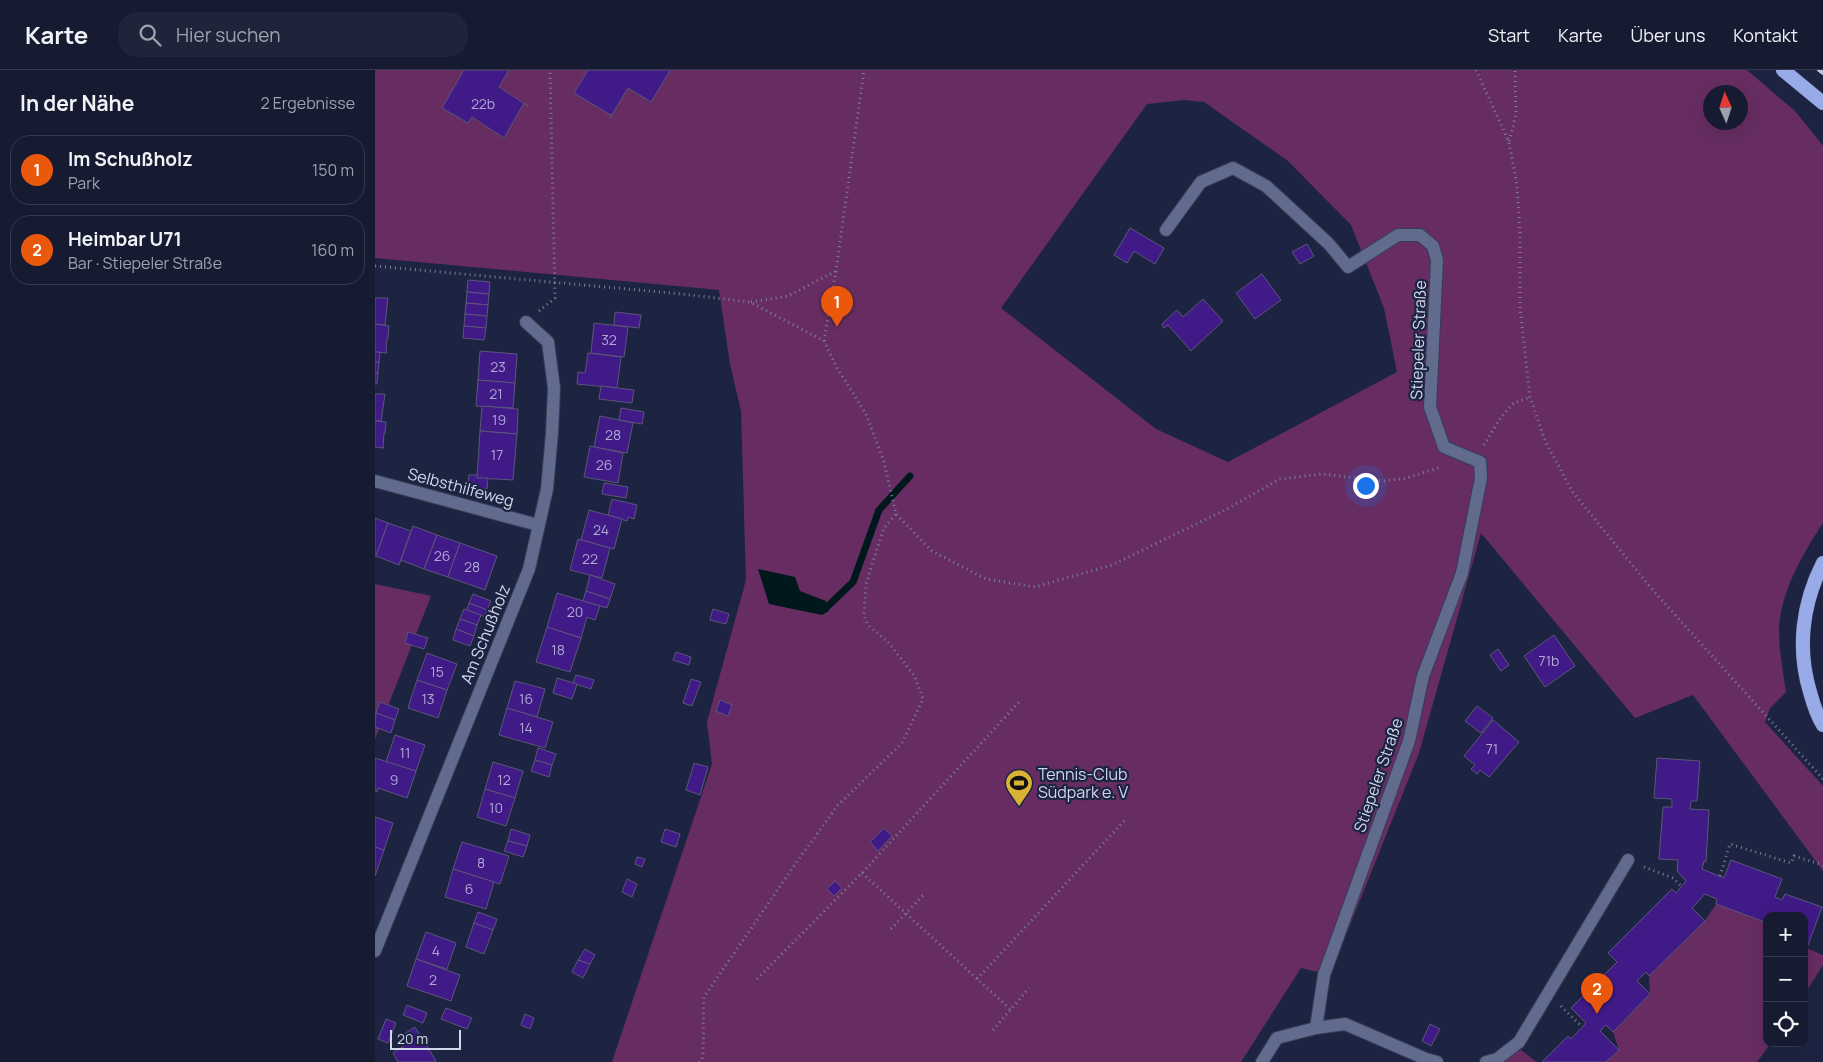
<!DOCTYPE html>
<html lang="de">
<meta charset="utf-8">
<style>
body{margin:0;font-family:Manrope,sans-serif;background:#1f243a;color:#f1f3f6}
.controls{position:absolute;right:15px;bottom:15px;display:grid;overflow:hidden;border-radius:10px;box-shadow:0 5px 20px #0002}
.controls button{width:45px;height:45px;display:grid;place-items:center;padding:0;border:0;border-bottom:1px solid #35394d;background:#161b32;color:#f1f3f6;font:25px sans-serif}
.compass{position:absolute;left:1328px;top:15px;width:45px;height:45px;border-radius:50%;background:#161b32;box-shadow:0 5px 20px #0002;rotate:357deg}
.scale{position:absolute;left:15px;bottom:12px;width:71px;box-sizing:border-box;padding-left:5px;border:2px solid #d2d8ec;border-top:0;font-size:14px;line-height:18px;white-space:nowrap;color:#d2d8ec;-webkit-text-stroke:4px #1d2442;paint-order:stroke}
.you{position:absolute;left:990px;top:415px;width:18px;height:18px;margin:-12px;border:4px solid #fff;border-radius:50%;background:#1a73e8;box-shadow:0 0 0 8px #1a73e833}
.badge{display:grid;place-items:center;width:32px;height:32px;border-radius:50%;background:#ea580c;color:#fff;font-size:16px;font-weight:700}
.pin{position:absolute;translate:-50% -41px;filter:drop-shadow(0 1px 2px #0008)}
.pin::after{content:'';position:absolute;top:26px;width:18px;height:15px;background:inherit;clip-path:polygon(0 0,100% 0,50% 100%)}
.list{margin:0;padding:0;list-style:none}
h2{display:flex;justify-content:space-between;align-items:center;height:65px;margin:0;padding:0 20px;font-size:21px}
h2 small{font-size:16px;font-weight:400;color:#9ea1ac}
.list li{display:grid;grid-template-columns:32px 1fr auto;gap:15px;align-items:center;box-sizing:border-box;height:70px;margin:0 10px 10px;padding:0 10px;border:1px solid #35394d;border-radius:20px}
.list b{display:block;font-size:19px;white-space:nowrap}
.list p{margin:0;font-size:16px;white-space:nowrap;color:#9ea1ac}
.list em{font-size:16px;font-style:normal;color:#9ea1ac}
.icon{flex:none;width:28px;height:28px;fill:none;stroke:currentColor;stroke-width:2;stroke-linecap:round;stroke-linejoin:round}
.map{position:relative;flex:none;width:1448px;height:992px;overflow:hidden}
header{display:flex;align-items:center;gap:30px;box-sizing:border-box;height:70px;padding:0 25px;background:#161b32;border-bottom:1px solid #35394d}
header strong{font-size:24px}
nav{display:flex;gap:28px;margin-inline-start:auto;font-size:18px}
.search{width:350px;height:45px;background:#1f243a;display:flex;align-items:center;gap:12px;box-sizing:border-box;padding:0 18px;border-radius:20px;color:#9ea1ac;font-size:19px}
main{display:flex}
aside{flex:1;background:#161b32}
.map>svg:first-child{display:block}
.green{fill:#672d62;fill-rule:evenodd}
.water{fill:#00171c}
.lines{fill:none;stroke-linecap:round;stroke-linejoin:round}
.stream{stroke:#00171c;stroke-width:7}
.building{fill:#401a87;stroke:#5b5679}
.service-casing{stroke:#383d57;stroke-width:14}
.minor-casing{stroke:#383d57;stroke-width:14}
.trunk-casing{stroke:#383d57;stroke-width:15}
.path{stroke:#798099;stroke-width:3;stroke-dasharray:1 4;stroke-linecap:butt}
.service{stroke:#616b8e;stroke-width:12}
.minor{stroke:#616b8e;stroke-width:12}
.trunk{stroke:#98aae8;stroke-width:14}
.rail{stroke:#bec5da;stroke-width:4}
.labels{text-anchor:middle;stroke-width:4.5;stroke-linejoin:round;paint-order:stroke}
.number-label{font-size:14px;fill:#aea8d3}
.street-label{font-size:16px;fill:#d2d8ec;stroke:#1d2442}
.poi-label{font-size:16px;fill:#d2d8ec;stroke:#1d2442;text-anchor:start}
</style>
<header>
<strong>Karte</strong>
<div class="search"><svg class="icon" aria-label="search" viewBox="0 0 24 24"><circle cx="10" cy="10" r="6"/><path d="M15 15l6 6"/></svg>Hier suchen</div>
<nav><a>Start</a><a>Karte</a><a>Über uns</a><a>Kontakt</a></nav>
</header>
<main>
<aside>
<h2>In der Nähe<small>2 Ergebnisse</small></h2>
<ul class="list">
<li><span class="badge">1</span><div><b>Im Schußholz</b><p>Park</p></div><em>150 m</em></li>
<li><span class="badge">2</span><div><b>Heimbar U71</b><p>Bar · Stiepeler Straße</p></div><em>160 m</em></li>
</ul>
</aside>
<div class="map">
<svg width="1448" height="992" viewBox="0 0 1448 992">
<rect width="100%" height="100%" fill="#1d2442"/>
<g class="green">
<path d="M0,0H1372L1420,41L1448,76V453C1428,483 1405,523 1404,560C1404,580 1408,602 1411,622L1395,638L1390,652L1448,716V801L1318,625L1260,648L1106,463L1044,683L955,905L926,898L866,992H237L337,694L332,652L371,510L366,341L355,294L344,220L0,188ZM1336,22H1366V52H1336ZM809,30L829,32L913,91L976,155L1009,238L1022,302L853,392L781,359L626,238L772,34Z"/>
<polygon points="0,514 56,526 0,669"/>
<polygon points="1341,834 1390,852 1392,856 1392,973 1396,973 1382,992 1231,992 1244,980 1238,962 1275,924 1274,906 1330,851"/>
<polygon points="1429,877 1448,885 1448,895 1429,925"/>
<polygon points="1146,980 1162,992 1119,992"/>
</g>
<polygon class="water" points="383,499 420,507 425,521 451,531 454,541 447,545 394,534"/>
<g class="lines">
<polyline class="stream" points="453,536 478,512 504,440 535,406"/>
</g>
<g class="building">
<polygon points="89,0 134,0 124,17 153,36 149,33 129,68 97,47 93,53 67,38"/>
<polygon points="213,0 294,0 295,1 276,32 253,18 235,48 236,45 199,23"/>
<polygon points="755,158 789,178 780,194 759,181 752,193 739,185"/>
<polygon points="932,174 939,186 925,194 917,182"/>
<polygon points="887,204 906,230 880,249 861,223"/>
<polygon points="93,210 115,212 114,224 92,222"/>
<polygon points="92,222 114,224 113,235 91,233"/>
<polygon points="0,228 13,228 10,255 0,254"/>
<polygon points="828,229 848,251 816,281 793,255 789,258 787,254 802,240 808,247"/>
<polygon points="91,233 113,235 112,246 90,244"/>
<polygon points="240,242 266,245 264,258 239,255"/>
<polygon points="90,244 112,246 111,258 89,256"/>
<polygon points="219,253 253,257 249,287 216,283"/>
<polygon points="0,254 14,256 13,268 12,268 11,281 12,283 0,282"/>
<polygon points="89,256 111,258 109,270 88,268"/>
<polygon points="105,281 142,284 140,313 103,310"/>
<polygon points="0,282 5,282 4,292 0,292"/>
<polygon points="213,283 246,287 242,318 202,314 203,302 210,303"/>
<polygon points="0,292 4,292 3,303 0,303"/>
<polygon points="0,303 3,303 2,314 0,314"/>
<polygon points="103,310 140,313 138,338 101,336"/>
<polygon points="226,316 259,320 257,333 224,329"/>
<polygon points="0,324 10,324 6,351 0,351"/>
<polygon points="107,336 143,339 142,364 105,361"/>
<polygon points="246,338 269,342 267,354 244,350"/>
<polygon points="225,346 258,353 252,383 219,377"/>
<polygon points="0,351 11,352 10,363 9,363 8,377 9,378 0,377"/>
<polygon points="105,361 142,364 138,410 102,408"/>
<polygon points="215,376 248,383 243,413 209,407"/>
<polygon points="94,405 102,405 102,408 113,408 112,419 93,417"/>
<polygon points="229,413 253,417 251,428 227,424"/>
<polygon points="237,429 262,435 259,449 253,447 252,451 233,445"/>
<polygon points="214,440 247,449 239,479 206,470"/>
<polygon points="0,448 13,453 1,486 0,486"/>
<polygon points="13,453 36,461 24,495 1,486"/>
<polygon points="38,456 62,465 49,499 26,490"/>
<polygon points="62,465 85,473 73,507 49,499"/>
<polygon points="203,469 235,478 227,508 195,500"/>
<polygon points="85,473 122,486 110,520 73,507"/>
<polygon points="215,505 240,514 235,529 211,521"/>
<polygon points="211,521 235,529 232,538 208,531"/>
<polygon points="182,523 225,536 220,550 212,547 206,568 172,557"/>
<polygon points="98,524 116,531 112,540 94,533"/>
<polygon points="94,533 112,540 110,547 92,540"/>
<polygon points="89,539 106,545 102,555 85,549"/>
<polygon points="338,539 354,544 351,554 335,550"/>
<polygon points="85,549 102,555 99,566 81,559"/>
<polygon points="172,557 206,568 195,602 161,592"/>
<polygon points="81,559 99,566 95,576 78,570"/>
<polygon points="33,562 53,568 49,579 30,573"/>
<polygon points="1179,565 1200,596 1170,617 1149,586"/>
<polygon points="1123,579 1134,595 1126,601 1115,585"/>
<polygon points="301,582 316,587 314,595 298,590"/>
<polygon points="52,583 82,594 72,620 42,610"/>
<polygon points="201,605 219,610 216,619 198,613"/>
<polygon points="182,608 202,614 197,629 178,623"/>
<polygon points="316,609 326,612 317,636 308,633"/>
<polygon points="42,610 72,620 63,648 33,638"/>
<polygon points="140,611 170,619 162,647 132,638"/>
<polygon points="345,630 357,635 353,646 341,641"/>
<polygon points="5,632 24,639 20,650 1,643"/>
<polygon points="1102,636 1118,648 1106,663 1090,651"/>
<polygon points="132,638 178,652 170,678 124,665"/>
<polygon points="1,643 20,650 16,663 0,657"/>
<polygon points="1118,650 1144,672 1114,707 1105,700 1102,704 1096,699 1100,695 1089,686"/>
<polygon points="20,665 50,675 41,701 11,692"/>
<polygon points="163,678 181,684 177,695 160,690"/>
<polygon points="0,688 41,701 32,728 3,718 2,722 0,721"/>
<polygon points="1282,688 1325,691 1322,731 1316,731 1315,739 1334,740 1331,792 1329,791 1327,799 1349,808 1356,790 1407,809 1400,827 1407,830 1410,824 1447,837 1432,878 1429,877 1429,846 1399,846 1393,844 1390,852 1341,834 1342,829 1330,824 1317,838 1330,851 1274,906 1271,902 1262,911 1275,924 1238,962 1231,955 1225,961 1244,980 1231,992 1167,992 1193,966 1196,969 1211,953 1196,938 1242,892 1233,883 1297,819 1301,823 1311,811 1302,801 1303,790 1284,789 1288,737 1297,737 1297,729 1279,728"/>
<polygon points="160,690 177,695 174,707 156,701"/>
<polygon points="118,692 148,701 140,728 110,719"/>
<polygon points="319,693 333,697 325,725 311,720"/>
<polygon points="110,719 140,728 131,756 102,747"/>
<polygon points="0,747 18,753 9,780 0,777"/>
<polygon points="509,758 517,766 503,781 495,772"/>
<polygon points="136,759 155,765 152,776 133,771"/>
<polygon points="290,759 305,764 301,777 286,772"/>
<polygon points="133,771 152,776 148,787 129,781"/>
<polygon points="87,772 134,786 125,814 78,799"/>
<polygon points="0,777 9,780 0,806"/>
<polygon points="262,787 270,789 267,797 260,794"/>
<polygon points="78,799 119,812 111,839 70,827"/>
<polygon points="252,809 262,814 257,827 247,822"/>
<polygon points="460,811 467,818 459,826 452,819"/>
<polygon points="103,842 122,849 118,860 99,853"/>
<polygon points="99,853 118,860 109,884 91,877"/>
<polygon points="51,862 81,873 72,899 41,889"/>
<polygon points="210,879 220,885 215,894 203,890"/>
<polygon points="41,889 85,905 76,931 32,916"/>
<polygon points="203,890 215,894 208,908 197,902"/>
<polygon points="32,935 52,943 48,953 28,945"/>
<polygon points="71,938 97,948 92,959 66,949"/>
<polygon points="150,944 159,948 155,959 146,955"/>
<polygon points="11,949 21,953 13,973 3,969"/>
<polygon points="1055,954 1065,959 1056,976 1047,971"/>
<polygon points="40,957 61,991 59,992 23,992 18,983 32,974 26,966"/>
</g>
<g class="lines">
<g class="service-casing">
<polyline id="service" points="791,160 826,112 858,98 891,116 954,174 973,197 1023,165 1045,165 1058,176 1062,190 1055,337 1069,377 1105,392 1106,408 1087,503"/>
</g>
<g class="minor-casing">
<g id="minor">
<polyline points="0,411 163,455"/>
<polyline points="0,881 154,499 172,419 177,363 179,318 173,272 151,252"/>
<polyline points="941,958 970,954 1051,989 1062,992"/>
<polyline points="887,992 902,968 941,958 949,905 1034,671 1048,606 1087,503"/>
<polyline points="1111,992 1122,989 1144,972 1253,790"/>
</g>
</g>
<g class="trunk-casing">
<g id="trunk">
<polyline points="1408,0 1448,33"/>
<path d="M1448,493C1427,534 1422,579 1435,622C1438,633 1442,646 1448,655"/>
</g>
</g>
<g class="path">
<polyline points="1101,0 1134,72 1142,116 1145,162 1145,238 1155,327 1170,371 1197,421 1276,518 1448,709"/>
<polyline points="1134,71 1141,45 1140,0"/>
<polyline points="0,196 307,224 375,232 449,271 462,298 491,344 509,392 521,444 557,481 611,509 660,517 737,495 852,439 905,409 947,404 1007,411 1032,408 1066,397"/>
<polyline points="376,232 413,226 461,201"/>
<polyline points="164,241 180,228 175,0"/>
<polyline points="449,271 461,201 489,0"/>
<polyline points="1109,375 1126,347 1139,333 1155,327"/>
<polyline points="1269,797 1298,808 1306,816"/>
<polyline points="487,803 635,939"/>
<polyline points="1345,806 1355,774 1416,793 1419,786 1448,795"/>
<polyline points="516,859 550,823"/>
<polyline points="382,909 487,803 644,632"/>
<polyline points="602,909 750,750"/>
<polyline points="1186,936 1207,957"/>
<polyline points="618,960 654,918"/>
<path d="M324,992L327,990C330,969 327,948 329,927L421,793L463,735L527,673L548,629L540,607L514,573L493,555L489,546L491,514L501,482L509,458L521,444"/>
</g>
<use href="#service" class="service"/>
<use href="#minor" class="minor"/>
<use href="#trunk" class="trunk"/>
<polyline class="rail" points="1444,0 1448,3"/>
</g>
<defs>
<g id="stadium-pin" transform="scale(1.4375)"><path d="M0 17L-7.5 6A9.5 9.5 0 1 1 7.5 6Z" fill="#d9b334" stroke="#1d2442"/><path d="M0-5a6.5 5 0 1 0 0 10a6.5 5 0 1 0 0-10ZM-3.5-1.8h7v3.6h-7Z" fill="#111"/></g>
</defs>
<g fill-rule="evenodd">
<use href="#stadium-pin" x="644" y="713"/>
</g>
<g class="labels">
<g class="number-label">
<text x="108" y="39">22b</text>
<text x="234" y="275">32</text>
<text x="123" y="302">23</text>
<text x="121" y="329">21</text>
<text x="124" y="355">19</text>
<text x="238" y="370">28</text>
<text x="122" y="390">17</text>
<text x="229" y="400">26</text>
<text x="226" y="465">24</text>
<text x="67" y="491">26</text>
<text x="215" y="494">22</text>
<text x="97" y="502">28</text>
<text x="200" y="547">20</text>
<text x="183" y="585">18</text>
<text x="1174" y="596">71b</text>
<text x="62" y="607">15</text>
<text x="53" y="634">13</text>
<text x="151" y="634">16</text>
<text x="151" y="663">14</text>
<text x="1117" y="684">71</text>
<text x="30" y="688">11</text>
<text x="19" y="715">9</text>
<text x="129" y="715">12</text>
<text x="121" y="743">10</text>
<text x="106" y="798">8</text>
<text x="94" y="824">6</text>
<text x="61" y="886">4</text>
<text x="58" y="915">2</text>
</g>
<g class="street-label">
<text transform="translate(1043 270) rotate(-88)" y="6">Stiepeler Straße</text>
<text transform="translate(86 417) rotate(15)" y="6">Selbsthilfeweg</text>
<text transform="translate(110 564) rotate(-68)" y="6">Am Schußholz</text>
<text transform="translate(1003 705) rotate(-71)" y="6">Stiepeler Straße</text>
</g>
<g class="poi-label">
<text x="663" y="710">Tennis-Club<tspan x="663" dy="18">Südpark e. V</tspan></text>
</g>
</g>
</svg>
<div class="controls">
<button>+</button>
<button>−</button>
<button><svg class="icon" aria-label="locate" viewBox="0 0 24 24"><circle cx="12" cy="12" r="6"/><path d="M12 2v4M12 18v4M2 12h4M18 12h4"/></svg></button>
</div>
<svg class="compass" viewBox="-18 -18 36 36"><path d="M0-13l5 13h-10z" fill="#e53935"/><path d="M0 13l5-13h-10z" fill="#9ea1ac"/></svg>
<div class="scale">20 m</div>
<div class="you"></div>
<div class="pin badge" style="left:462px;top:257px">1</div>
<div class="pin badge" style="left:1222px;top:944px">2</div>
</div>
</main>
